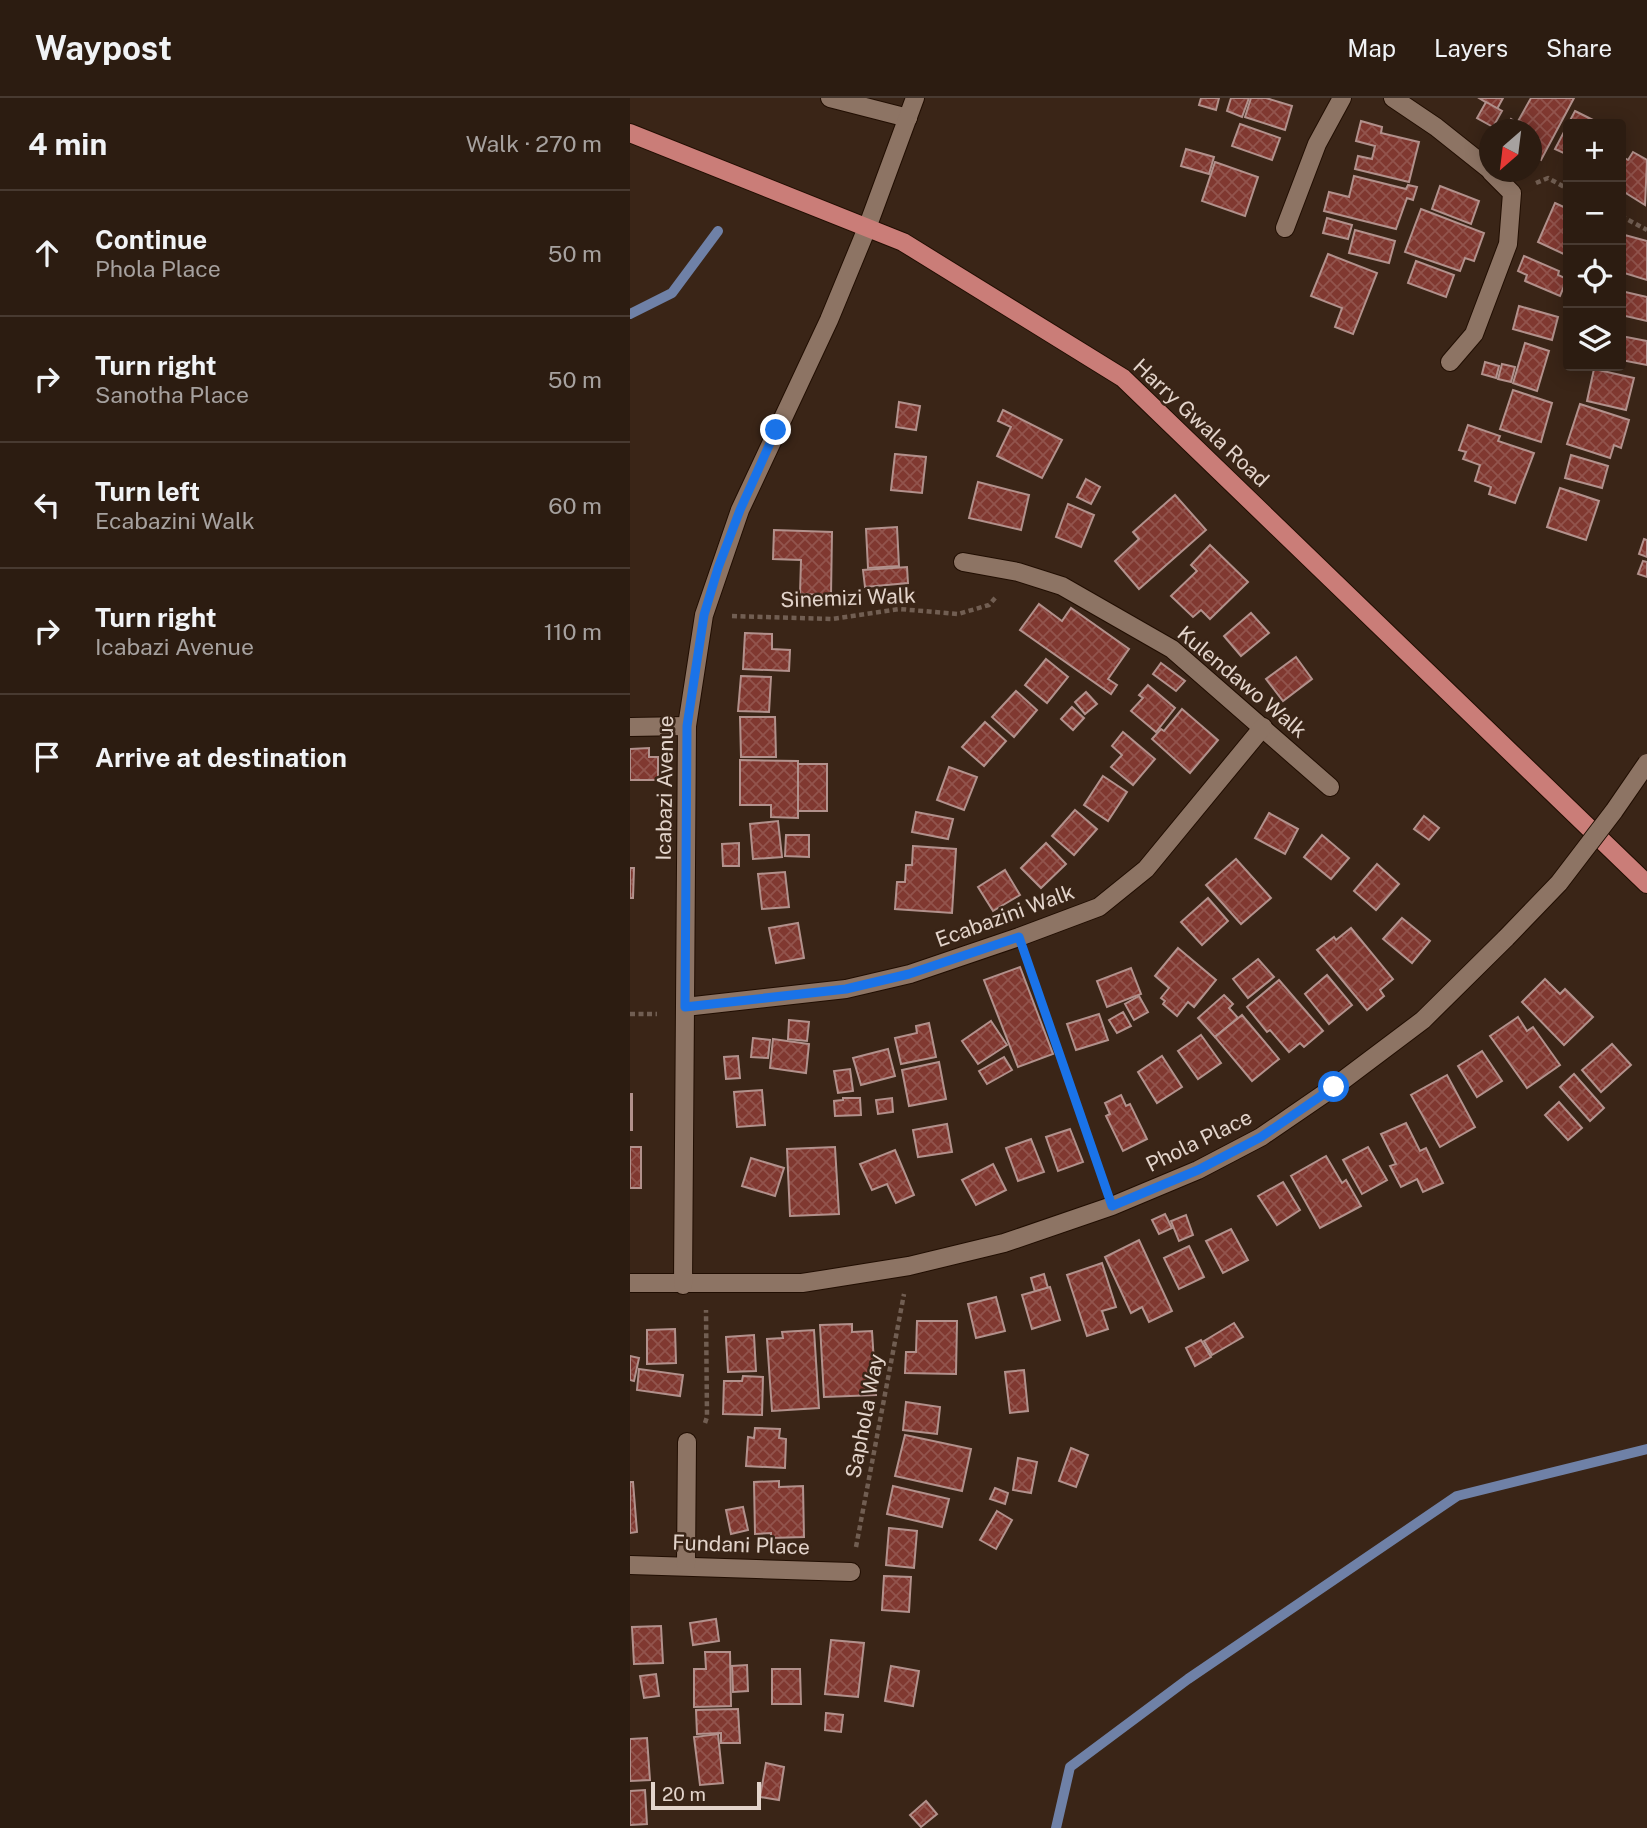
<!DOCTYPE html>
<meta charset="utf-8">
<style>
body{margin:0;font-family:"Public Sans",sans-serif;background:#38291f;color:#f1f3f6}
.controls{position:absolute;right:21px;top:21px;display:grid;overflow:hidden;border-radius:7px;box-shadow:0 4px 18px #0003}
.controls button{width:63px;height:63px;display:grid;place-items:center;padding:0;border:0;border-bottom:2px solid #483a31;background:#2c1c11;color:#f1f3f6;font:35px sans-serif}
.compass{position:absolute;left:849px;top:21px;width:63px;height:63px;border-radius:50%;background:#2c1c11;box-shadow:0 4px 18px #0003;rotate:208deg}
.scale{position:absolute;left:21px;bottom:18px;width:110px;box-sizing:border-box;padding-left:7px;border:4px solid #e3d4cb;border-top:0;font-size:19px;line-height:24px;white-space:nowrap;color:#e3d4cb;-webkit-text-stroke:5px #3a2517;paint-order:stroke}
.stop{position:absolute;width:21px;height:21px;margin:-16px;border:5px solid #1a73e8;border-radius:50%;background:#fff}
.stop.end{background:#1a73e8;border-color:#fff;box-shadow:0 2px 7px #0008}
.list{margin:0;padding:0;list-style:none}
h2{display:flex;justify-content:space-between;align-items:center;height:91px;margin:0;padding:0 28px;font-size:30px}
h2 small{font-size:23px;font-weight:400;color:#a6a19f}
.list li{display:grid;grid-template-columns:46px 1fr auto;gap:21px;align-items:center;box-sizing:border-box;height:126px;padding:0 28px;border-top:2px solid #483a31}
.list b{display:block;font-size:26px;white-space:nowrap}
.list p{margin:0;font-size:23px;white-space:nowrap;color:#a6a19f}
.list em{font-size:23px;font-style:normal;color:#a6a19f}
.icon{flex:none;width:38px;height:38px;fill:none;stroke:currentColor;stroke-width:2;stroke-linecap:round;stroke-linejoin:round}
.map{position:relative;flex:none;width:1017px;height:1730px;overflow:hidden}
header{display:flex;align-items:center;gap:42px;box-sizing:border-box;height:98px;padding:0 35px;background:#2c1c11;border-bottom:2px solid #483a31}
header strong{font-size:33px}
nav{display:flex;gap:38px;margin-inline-start:auto;font-size:24px}
main{display:flex}
aside{flex:1;background:#2c1c11}
.map>svg:first-child{display:block}
.lines{fill:none;stroke-linecap:round;stroke-linejoin:round}
.stream{stroke:#6f81a7;stroke-width:10}
.building{fill:url(#building-cross-hatch);stroke:#b2918c;stroke-width:2}
.minor-casing{stroke:#210e02;stroke-width:20}
.major-casing{stroke:#210e02;stroke-width:20}
.path{stroke:#715e52;stroke-width:4.5;stroke-dasharray:5 3.5;stroke-linecap:butt}
.minor{stroke:#8d7464;stroke-width:18}
.major{stroke:#ca7d78;stroke-width:18}
.minor-bridge-casing{stroke:#210e02;stroke-width:20;stroke-linecap:butt}
.minor-bridge{stroke:#8d7464;stroke-width:18}
.route{stroke:#1a73e8;stroke-width:9}
.labels{text-anchor:middle;stroke-width:5;stroke-linejoin:round;paint-order:stroke}
.street-label{font-size:21px;fill:#e3d4cb;stroke:#3a2517}
</style>
<header>
<strong>Waypost</strong>
<nav><a>Map</a><a>Layers</a><a>Share</a></nav>
</header>
<main>
<aside>
<h2>4 min<small>Walk · 270 m</small></h2>
<ul class="list">
<li><svg class="icon" aria-label="ahead" viewBox="0 0 24 24"><path d="M12 20V5M6 11l6-6 6 6"/></svg><div><b>Continue</b><p>Phola Place</p></div><em>50 m</em></li>
<li><svg class="icon" aria-label="right" viewBox="0 0 24 24"><path d="M7 20v-9h11M14 6l5 5-5 5"/></svg><div><b>Turn right</b><p>Sanotha Place</p></div><em>50 m</em></li>
<li><svg class="icon" aria-label="left" viewBox="0 0 24 24"><path d="M17 20v-9H6M10 6l-5 5 5 5"/></svg><div><b>Turn left</b><p>Ecabazini Walk</p></div><em>60 m</em></li>
<li><svg class="icon" aria-label="right" viewBox="0 0 24 24"><path d="M7 20v-9h11M14 6l5 5-5 5"/></svg><div><b>Turn right</b><p>Icabazi Avenue</p></div><em>110 m</em></li>
<li><svg class="icon" aria-label="arrive" viewBox="0 0 24 24"><path d="M6 21V4h12l-3 4 3 4H6"/></svg><div><b>Arrive at destination</b></div></li>
</ul>
</aside>
<div class="map">
<svg width="1017" height="1730" viewBox="0 0 1017 1730">
<defs>
<pattern id="building-cross-hatch" width="8" height="8" patternUnits="userSpaceOnUse" patternTransform="scale(1.75)"><rect width="8" height="8" fill="#803830"/><path d="M0 0l8 8M0 8l8-8" fill="none" stroke="#92544d"/></pattern>
</defs>
<rect width="100%" height="100%" fill="#3a2517"/>
<g class="lines">
<g class="stream">
<polyline points="0,216 42,195 88,133"/>
<polyline points="426,1730 440,1669 558,1581 827,1398 1017,1351"/>
</g>
</g>
<g class="building">
<polygon points="571,0 589,0 586,12 569,7"/>
<polygon points="601,0 619,0 612,19 597,13"/>
<polygon points="621,0 636,0 662,8 655,32 615,19"/>
<polygon points="849,0 873,0 867,11"/>
<polygon points="901,0 944,0 911,62 902,57 902,32 875,32 881,21 887,25"/>
<polygon points="856,4 872,13 863,29 847,20"/>
<polygon points="945,13 971,26 938,26 938,57 925,51"/>
<polygon points="731,23 752,29 751,35 789,44 779,84 725,71 728,58 742,61 745,48 726,43"/>
<polygon points="610,26 650,40 642,62 602,48"/>
<polygon points="556,51 584,59 579,76 551,68"/>
<polygon points="1003,54 1017,62 1015,107 991,92 991,58 998,62"/>
<polygon points="585,64 628,79 615,118 572,103"/>
<polygon points="724,78 776,91 778,87 787,89 783,102 777,100 766,131 694,113 699,94 719,99"/>
<polygon points="810,88 849,103 841,126 802,111"/>
<polygon points="925,105 938,111 938,158 908,144"/>
<polygon points="791,111 854,135 844,163 835,160 830,173 775,154"/>
<polygon points="697,120 722,127 718,141 693,135"/>
<polygon points="725,132 765,143 759,165 719,155"/>
<polygon points="991,136 1017,143 1017,182 991,174"/>
<polygon points="698,156 747,175 723,236 705,229 712,210 681,198"/>
<polygon points="894,158 929,173 928,177 937,181 930,198 895,183 897,177 888,173"/>
<polygon points="786,163 824,177 816,199 778,185"/>
<polygon points="991,193 1017,199 1017,223 991,217"/>
<polygon points="889,208 928,219 922,242 883,231"/>
<polygon points="991,238 1017,243 1017,267 991,262"/>
<polygon points="895,245 919,253 907,293 883,285"/>
<polygon points="855,264 869,268 866,280 852,276"/>
<polygon points="872,266 885,269 881,284 868,281"/>
<polygon points="964,271 1004,280 996,312 957,303"/>
<polygon points="883,292 922,305 911,344 870,331"/>
<polygon points="269,304 290,308 286,332 266,329"/>
<polygon points="950,306 999,322 991,350 984,347 980,360 937,346"/>
<polygon points="373,312 432,342 412,380 367,358 381,329 368,323"/>
<polygon points="838,327 870,338 868,343 904,355 885,405 859,396 861,389 845,383 850,367 833,361 836,354 829,352"/>
<polygon points="265,356 296,359 292,395 261,392"/>
<polygon points="941,357 978,368 972,390 935,380"/>
<polygon points="456,381 470,389 461,406 447,399"/>
<polygon points="348,384 399,397 391,432 339,420"/>
<polygon points="930,390 969,403 956,442 917,429"/>
<polygon points="545,397 576,432 509,491 485,463 509,441 503,434"/>
<polygon points="438,406 464,417 451,449 426,439"/>
<polygon points="267,429 269,468 238,470 236,431"/>
<polygon points="144,432 202,434 201,497 170,496 171,462 143,461"/>
<polygon points="1014,441 1017,442 1017,459 1009,456"/>
<polygon points="580,447 618,484 580,521 571,512 563,519 541,498 567,473 561,467"/>
<polygon points="1013,463 1017,464 1017,479 1008,476"/>
<polygon points="277,469 278,485 235,489 233,472"/>
<polygon points="409,506 432,523 441,510 499,551 478,581 487,587 481,596 390,532"/>
<polygon points="621,515 639,535 611,558 594,538"/>
<polygon points="115,535 142,536 142,551 160,552 159,573 113,571"/>
<polygon points="666,559 682,581 653,603 636,581"/>
<polygon points="416,561 438,579 417,605 395,587"/>
<polygon points="531,565 555,583 546,593 523,576"/>
<polygon points="111,578 141,579 139,614 108,613"/>
<polygon points="518,587 545,610 526,634 501,613 513,600 509,597"/>
<polygon points="386,593 407,612 384,639 362,619"/>
<polygon points="456,594 467,606 455,616 445,604"/>
<polygon points="442,609 454,620 443,632 431,621"/>
<polygon points="552,611 588,642 560,675 522,641 531,631 534,633"/>
<polygon points="110,619 145,619 146,659 111,659"/>
<polygon points="355,624 376,643 354,668 332,649"/>
<polygon points="493,634 525,661 503,687 481,669 492,657 482,648"/>
<polygon points="19,650 19,659 28,659 28,682 0,682 0,651"/>
<polygon points="110,662 168,663 168,720 141,719 141,707 110,707"/>
<rect x="168" y="666" width="29" height="47"/>
<polygon points="319,669 347,679 334,712 307,702"/>
<polygon points="473,678 497,694 478,723 454,707"/>
<polygon points="445,712 467,731 444,757 422,738"/>
<polygon points="286,714 323,721 318,741 282,734"/>
<polygon points="639,715 668,731 655,756 625,740"/>
<polygon points="794,718 809,730 799,742 784,731"/>
<polygon points="148,723 152,759 123,761 120,726"/>
<polygon points="156,737 179,737 179,759 155,758"/>
<polygon points="692,737 719,760 701,781 674,759"/>
<polygon points="109,745 109,768 93,768 92,746"/>
<polygon points="416,745 436,766 411,790 391,770"/>
<polygon points="283,748 326,751 322,815 265,811 267,784 275,784 276,767 282,767"/>
<polygon points="606,761 641,800 611,826 576,787"/>
<polygon points="747,766 769,786 746,812 724,793"/>
<polygon points="0,770 4,770 3,800 0,800"/>
<polygon points="375,772 390,797 363,813 348,789"/>
<polygon points="155,774 159,809 132,811 128,776"/>
<polygon points="578,800 598,823 572,847 551,824"/>
<polygon points="772,820 800,843 782,865 753,841"/>
<polygon points="168,825 174,860 146,865 139,830"/>
<polygon points="721,830 763,881 750,892 754,898 737,912 687,852 704,839 706,842"/>
<polygon points="548,850 586,882 564,909 558,904 547,918 533,906 535,903 531,900 539,890 525,878"/>
<polygon points="628,861 644,879 618,900 603,881"/>
<polygon points="390,869 423,956 388,969 354,882"/>
<polygon points="501,870 511,896 477,909 467,883"/>
<polygon points="697,877 722,907 699,926 675,896"/>
<polygon points="915,881 930,896 935,891 963,919 934,947 892,904"/>
<polygon points="649,882 693,933 674,949 670,945 659,954 640,932 637,934 617,909"/>
<polygon points="594,897 603,906 599,910 608,920 585,939 568,920"/>
<polygon points="509,898 518,914 504,922 495,906"/>
<polygon points="493,914 501,928 487,935 479,922"/>
<polygon points="469,916 478,942 446,952 437,926"/>
<polygon points="612,917 649,961 622,983 585,939"/>
<polygon points="888,919 897,933 903,929 930,967 897,990 860,938"/>
<polygon points="159,922 179,924 177,943 158,941"/>
<polygon points="361,923 377,947 348,966 332,943"/>
<polygon points="299,925 306,959 271,966 265,940 287,935 286,928"/>
<polygon points="571,937 591,965 568,981 548,953"/>
<polygon points="123,940 140,942 138,960 121,959"/>
<polygon points="143,941 179,946 176,975 140,970"/>
<polygon points="982,946 1001,967 971,994 952,972"/>
<polygon points="258,951 265,978 231,987 223,960"/>
<polygon points="852,953 872,983 847,999 828,968"/>
<polygon points="108,958 110,980 96,981 94,959"/>
<polygon points="532,958 552,989 527,1005 508,974"/>
<polygon points="374,959 382,972 357,986 349,973"/>
<polygon points="309,964 316,1001 279,1008 272,972"/>
<polygon points="220,971 223,993 208,995 204,973"/>
<polygon points="944,976 974,1010 960,1023 930,989"/>
<polygon points="817,977 845,1029 810,1049 781,997"/>
<polygon points="132,992 135,1027 107,1029 104,994"/>
<rect x="0" y="996" width="2" height="36"/>
<polygon points="491,997 496,1008 500,1006 517,1041 493,1053 476,1018 480,1016 475,1005"/>
<polygon points="213,1000 230,1000 231,1017 205,1018 204,1003 213,1002"/>
<polygon points="262,1000 263,1014 248,1016 246,1002"/>
<polygon points="929,1004 952,1030 938,1042 915,1017"/>
<polygon points="776,1025 790,1053 796,1050 813,1085 793,1094 787,1081 771,1089 760,1068 766,1066 751,1036"/>
<polygon points="317,1026 322,1054 288,1059 283,1032"/>
<polygon points="440,1031 453,1064 428,1073 416,1039"/>
<polygon points="401,1041 414,1074 388,1083 376,1050"/>
<rect x="0" y="1049" width="11" height="41"/>
<polygon points="205,1049 209,1116 160,1118 157,1051"/>
<polygon points="738,1049 757,1082 732,1096 713,1062"/>
<polygon points="265,1052 284,1097 266,1105 257,1086 242,1092 230,1066"/>
<polygon points="696,1058 712,1085 716,1082 731,1108 690,1130 661,1078"/>
<polygon points="121,1060 154,1070 145,1098 112,1088"/>
<polygon points="363,1066 376,1092 346,1107 332,1082"/>
<polygon points="653,1084 670,1112 647,1127 628,1098"/>
<polygon points="535,1116 542,1130 529,1136 522,1122"/>
<polygon points="556,1117 563,1137 549,1143 541,1123"/>
<polygon points="601,1131 618,1162 593,1175 576,1143"/>
<polygon points="509,1142 542,1213 519,1224 512,1209 501,1215 475,1159"/>
<polygon points="559,1148 574,1179 549,1191 534,1160"/>
<polygon points="472,1165 486,1209 472,1213 478,1231 457,1238 437,1177"/>
<polygon points="414,1176 418,1190 405,1194 401,1180"/>
<polygon points="420,1189 430,1222 402,1231 392,1197"/>
<polygon points="366,1199 375,1233 346,1240 338,1206"/>
<polygon points="287,1223 327,1223 326,1276 275,1275 276,1254 286,1254"/>
<polygon points="604,1225 613,1239 582,1257 574,1243"/>
<polygon points="222,1226 222,1234 242,1233 246,1297 194,1299 190,1227"/>
<polygon points="45,1231 46,1265 17,1266 17,1232"/>
<polygon points="184,1232 189,1310 142,1313 137,1241 153,1240 152,1234"/>
<polygon points="124,1237 126,1273 98,1274 96,1239"/>
<polygon points="571,1242 581,1259 565,1268 556,1250"/>
<polygon points="0,1258 9,1260 4,1283 0,1282"/>
<polygon points="9,1271 53,1277 50,1298 7,1292"/>
<polygon points="394,1272 398,1313 380,1315 375,1274"/>
<polygon points="113,1278 133,1279 132,1317 93,1316 94,1283 112,1283"/>
<polygon points="276,1304 310,1309 307,1336 273,1332"/>
<polygon points="125,1330 150,1331 149,1340 156,1341 155,1370 116,1368 118,1339 124,1340"/>
<polygon points="275,1337 341,1351 332,1393 265,1378"/>
<polygon points="441,1350 458,1357 446,1389 429,1383"/>
<polygon points="388,1360 407,1364 401,1395 383,1392"/>
<polygon points="149,1383 149,1389 173,1388 174,1439 141,1440 141,1435 125,1436 124,1384"/>
<polygon points="0,1384 3,1384 7,1434 0,1435"/>
<polygon points="263,1388 319,1401 312,1429 257,1416"/>
<polygon points="365,1390 378,1395 375,1406 360,1401"/>
<polygon points="113,1409 118,1432 101,1436 96,1412"/>
<polygon points="367,1413 382,1422 366,1451 350,1442"/>
<polygon points="259,1430 287,1433 284,1470 256,1467"/>
<polygon points="254,1478 281,1479 279,1514 252,1512"/>
<polygon points="86,1521 89,1543 63,1547 60,1525"/>
<polygon points="31,1528 33,1565 4,1566 2,1529"/>
<polygon points="201,1542 234,1545 228,1599 195,1596"/>
<polygon points="75,1554 100,1554 101,1608 64,1609 64,1571 76,1571"/>
<polygon points="117,1567 118,1593 103,1594 102,1568"/>
<polygon points="261,1568 289,1573 283,1608 255,1603"/>
<polygon points="142,1571 170,1571 171,1606 142,1606"/>
<polygon points="26,1576 29,1598 14,1600 10,1578"/>
<polygon points="108,1611 110,1645 91,1645 91,1635 67,1636 66,1612"/>
<polygon points="196,1615 213,1617 211,1634 195,1632"/>
<polygon points="88,1636 93,1685 70,1687 64,1639"/>
<polygon points="17,1640 20,1682 0,1683 0,1641"/>
<polygon points="136,1665 154,1669 149,1702 130,1699"/>
<polygon points="15,1692 17,1726 0,1727 0,1693"/>
<polygon points="296,1703 307,1716 291,1729 280,1717"/>
</g>
<g class="lines">
<g class="minor-casing">
<g id="minor">
<polyline points="200,0 278,20"/>
<polyline points="763,0 806,29 860,72"/>
<polyline points="655,130 687,46 712,0"/>
<polyline points="820,264 844,236 878,146 882,95 861,74"/>
<polyline points="333,464 388,474 432,488 542,551 700,689"/>
<polyline points="0,629 57,628"/>
<polyline points="55,909 216,891 280,876 389,839 469,809 516,771 633,629"/>
<polyline points="0,1185 172,1185 279,1168 374,1145 482,1108 568,1072 631,1039 704,989 793,922 876,840"/>
<polyline points="53,1187 57,628 74,517 110,412 199,222 237,130 285,0"/>
<polyline points="0,1467 221,1474"/>
<polyline points="56,1467 57,1344"/>
</g>
</g>
<g class="major-casing">
<polyline id="major" points="0,35 273,144 493,280 1017,786"/>
</g>
<g class="path">
<polyline points="906,85 918,80 938,91"/>
<polyline points="991,118 1017,132"/>
<polyline points="102,518 202,521 269,511 328,516 359,507 367,498"/>
<polyline points="398,864 473,1084"/>
<polyline points="0,916 27,916"/>
<polyline points="75,1325 77,1319 76,1212"/>
<polyline points="226,1449 274,1196"/>
</g>
<use href="#minor" class="minor"/>
<use href="#major" class="major"/>
<g class="minor-bridge-casing">
<polyline id="minor-bridge" points="876,840 929,785 984,713 1017,665"/>
</g>
<use href="#minor-bridge" class="minor-bridge"/>
</g>
<g class="lines">
<polyline class="route" points="146,332 110,412 88,470 74,517 57,628 55,909 216,891 279,876 389,839 482,1108 568,1072 631,1039 704,989"/>
</g>
<g class="labels">
<g class="street-label">
<text transform="translate(571 325) rotate(43)" y="7">Harry Gwala Road</text>
<text transform="translate(218 500) rotate(-2)" y="7">Sinemizi Walk</text>
<text transform="translate(612 584) rotate(40)" y="7">Kulendawo Walk</text>
<text transform="translate(35 690) rotate(-89)" y="7">Icabazi Avenue</text>
<text transform="translate(375 818) rotate(-20)" y="7">Ecabazini Walk</text>
<text transform="translate(569 1043) rotate(-26)" y="7">Phola Place</text>
<text transform="translate(235 1318) rotate(-79)" y="7">Saphola Way</text>
<text transform="translate(111 1447) rotate(2)" y="7">Fundani Place</text>
</g>
</g>
</svg>
<div class="controls">
<button>+</button>
<button>−</button>
<button><svg class="icon" aria-label="locate" viewBox="0 0 24 24"><circle cx="12" cy="12" r="6"/><path d="M12 2v4M12 18v4M2 12h4M18 12h4"/></svg></button>
<button><svg class="icon" aria-label="layers" viewBox="0 0 24 24"><path d="M12 4l9 5-9 5-9-5zM3 14l9 5 9-5"/></svg></button>
</div>
<svg class="compass" viewBox="-18 -18 36 36"><path d="M0-13l5 13h-10z" fill="#e53935"/><path d="M0 13l5-13h-10z" fill="#a6a19f"/></svg>
<div class="scale">20 m</div>
<div class="stop" style="left:704px;top:989px"></div>
<div class="stop end" style="left:146px;top:332px"></div>
</div>
</main>
